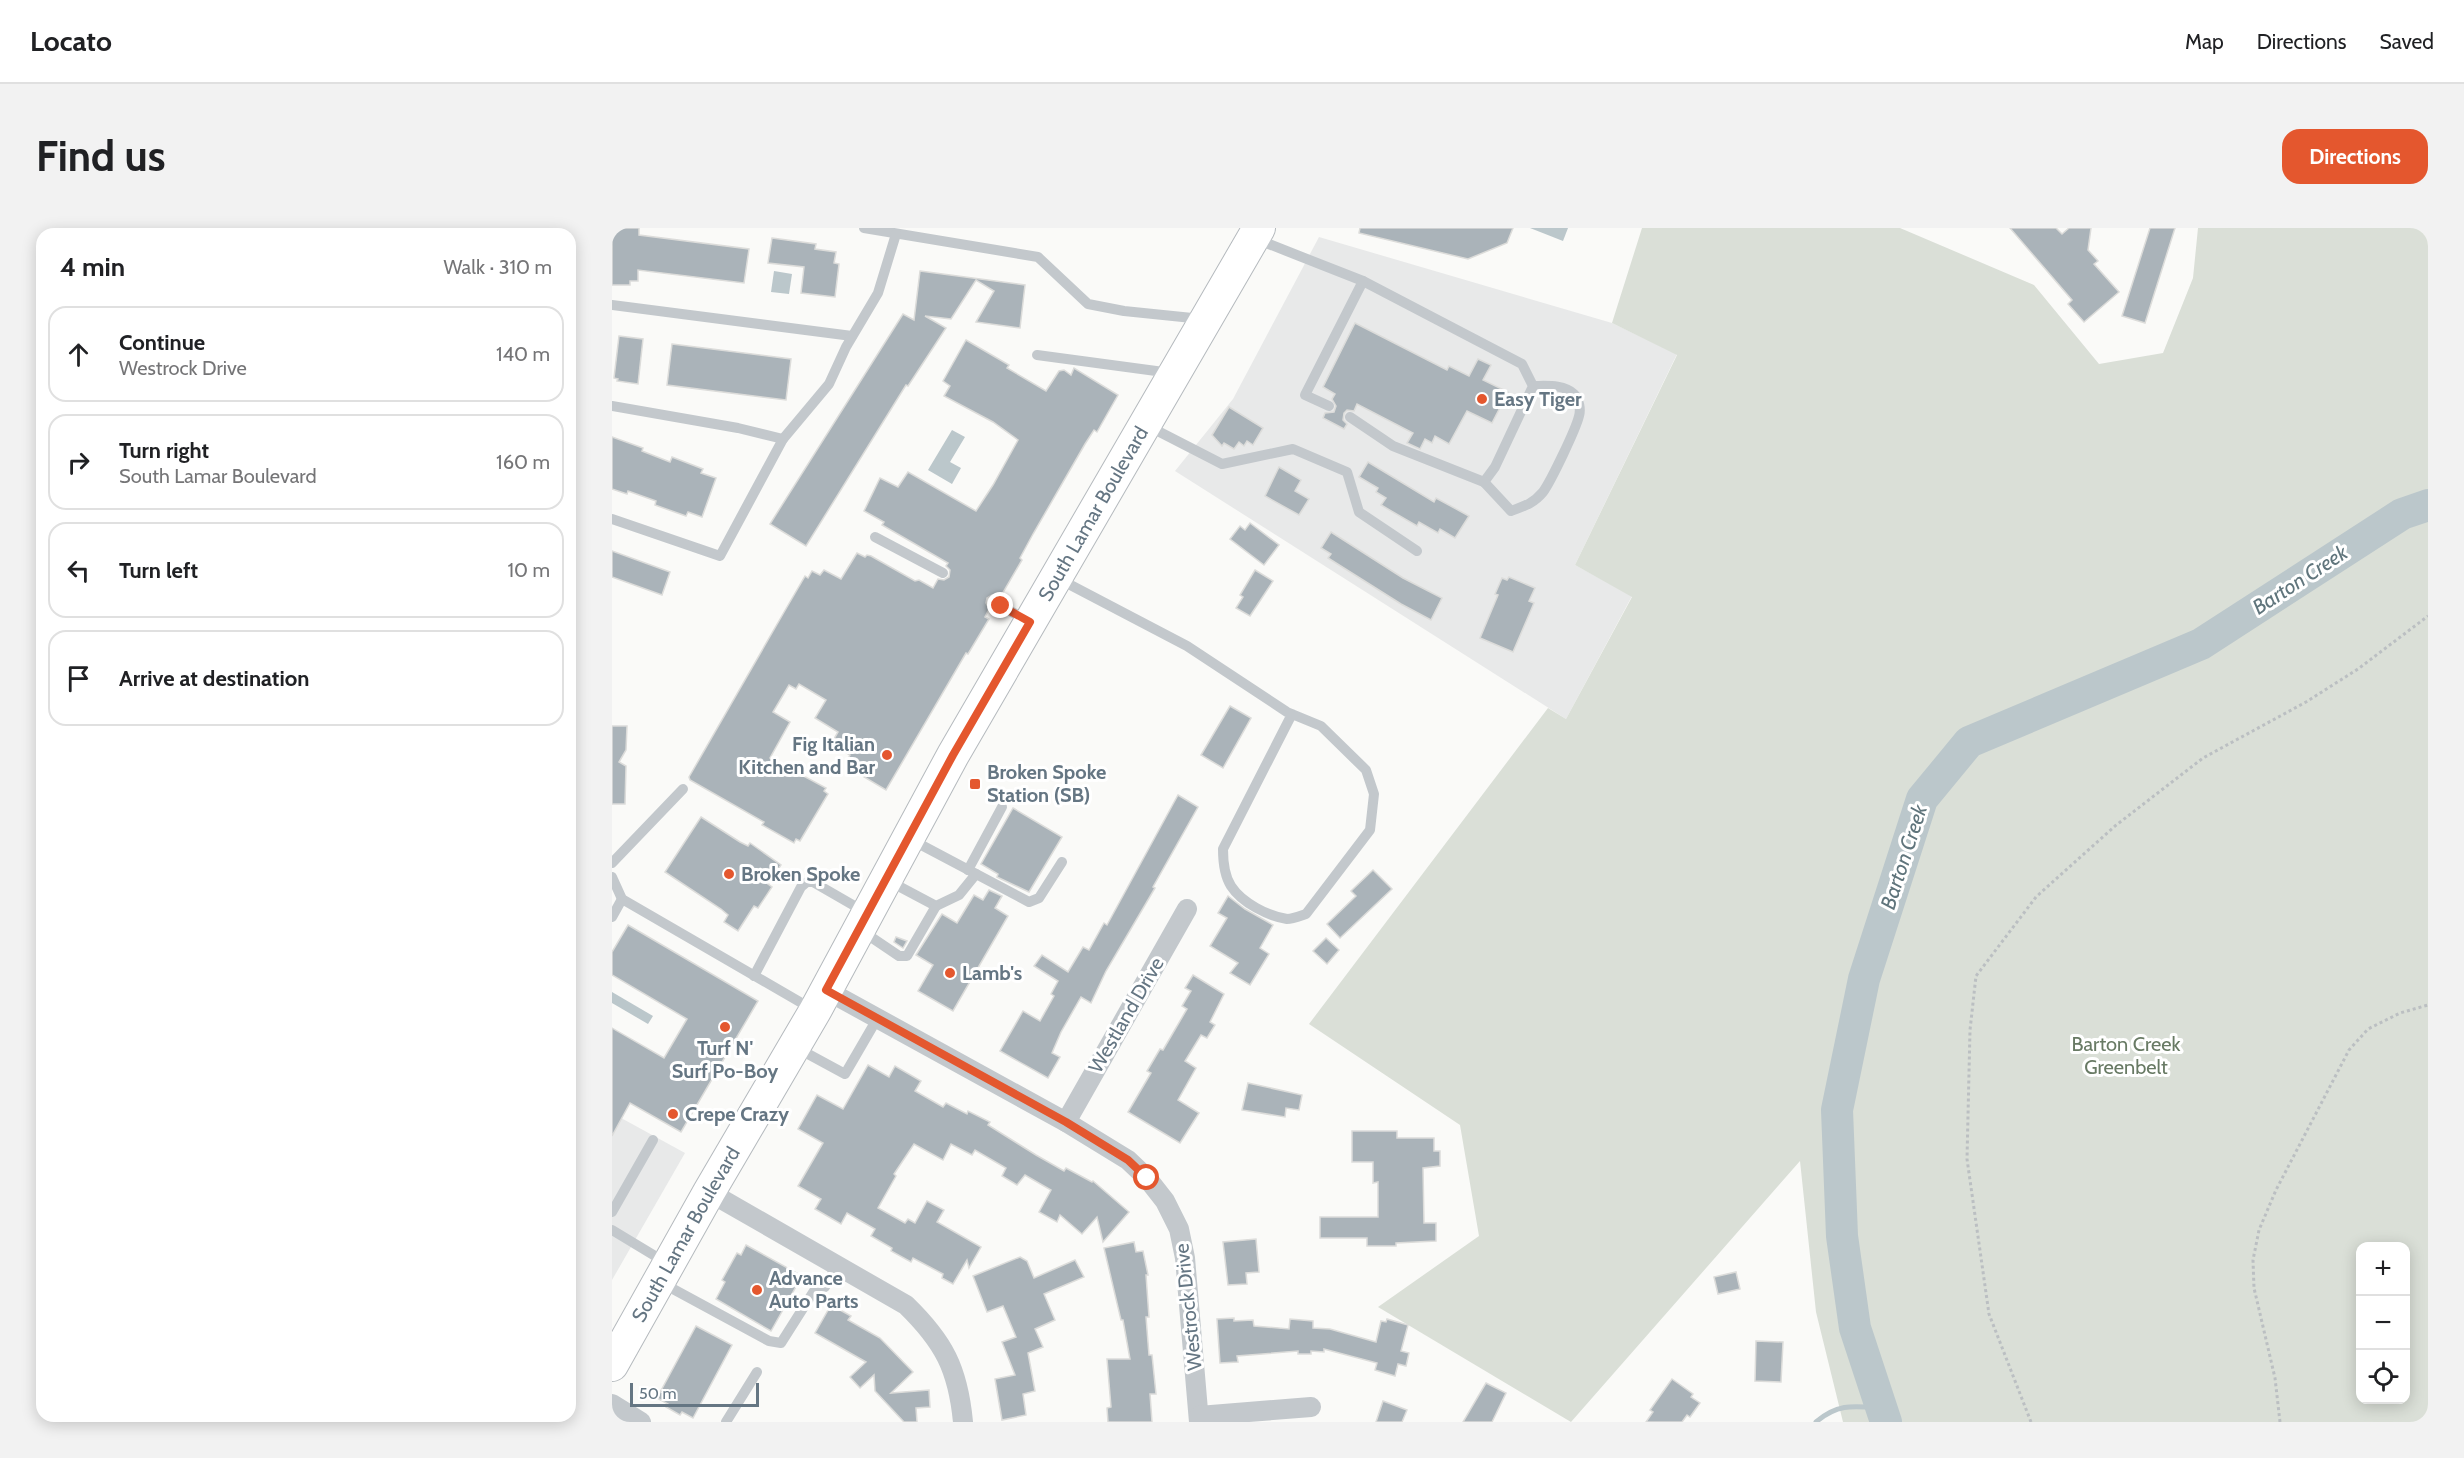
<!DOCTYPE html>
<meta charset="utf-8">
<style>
body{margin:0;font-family:Cabin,sans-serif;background:#f2f2f2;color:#202124}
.controls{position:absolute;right:18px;bottom:18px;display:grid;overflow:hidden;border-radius:12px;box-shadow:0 3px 15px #0003}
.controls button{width:54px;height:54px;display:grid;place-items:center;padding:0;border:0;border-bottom:2px solid #e0e0e0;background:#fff;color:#202124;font:30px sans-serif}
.scale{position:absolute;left:18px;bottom:15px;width:129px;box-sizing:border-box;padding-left:6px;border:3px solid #657683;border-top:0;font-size:16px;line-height:21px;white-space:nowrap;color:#657683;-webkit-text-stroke:4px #fff;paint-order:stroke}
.stop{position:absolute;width:18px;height:18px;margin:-14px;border:4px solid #e4572e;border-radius:50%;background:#fff}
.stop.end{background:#e4572e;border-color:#fff;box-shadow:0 2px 6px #0008}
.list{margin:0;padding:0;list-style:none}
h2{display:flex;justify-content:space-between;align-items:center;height:78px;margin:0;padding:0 24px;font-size:26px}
h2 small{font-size:20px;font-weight:400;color:#757577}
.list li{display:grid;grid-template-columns:39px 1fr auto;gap:18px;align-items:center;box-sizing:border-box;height:96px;margin:0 12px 12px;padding:0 12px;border:2px solid #e0e0e0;border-radius:18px}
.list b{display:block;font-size:22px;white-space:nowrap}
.list p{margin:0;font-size:20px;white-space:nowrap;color:#757577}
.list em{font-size:20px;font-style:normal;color:#757577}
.icon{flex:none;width:33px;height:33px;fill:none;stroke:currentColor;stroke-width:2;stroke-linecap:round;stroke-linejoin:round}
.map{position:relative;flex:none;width:1816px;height:1194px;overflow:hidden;border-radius:18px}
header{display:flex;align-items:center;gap:36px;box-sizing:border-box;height:84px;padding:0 30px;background:#fff;border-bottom:2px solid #e0e0e0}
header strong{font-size:28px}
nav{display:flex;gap:33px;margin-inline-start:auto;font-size:21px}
.intro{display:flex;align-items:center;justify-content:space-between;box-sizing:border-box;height:144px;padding:0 36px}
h1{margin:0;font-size:42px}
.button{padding:15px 27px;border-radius:18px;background:#e4572e;color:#fff;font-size:21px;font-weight:700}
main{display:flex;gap:36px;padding:0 36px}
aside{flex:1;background:#fff;border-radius:18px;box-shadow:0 3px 15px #0003}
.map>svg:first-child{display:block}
.built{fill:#e8e9e9}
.green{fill:#dadfd7;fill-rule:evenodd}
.water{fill:#bbc7cb}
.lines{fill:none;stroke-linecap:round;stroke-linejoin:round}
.stream{stroke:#bbc7cb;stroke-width:5}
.river{stroke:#bbc7cb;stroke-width:32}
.building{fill:#aab3b9;stroke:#dcdcda;stroke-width:1.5}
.primary-casing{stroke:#b5babe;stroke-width:34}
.path{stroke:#bbbfc2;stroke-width:3;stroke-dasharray:3 3;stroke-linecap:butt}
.lane{stroke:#c3c8cc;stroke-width:10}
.street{stroke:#c3c8cc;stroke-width:20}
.primary{stroke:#fff;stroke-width:32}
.route{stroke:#e4572e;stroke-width:8}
.poi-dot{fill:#e4572e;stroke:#fff;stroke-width:2}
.labels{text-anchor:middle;stroke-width:6;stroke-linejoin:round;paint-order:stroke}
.poi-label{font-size:20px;font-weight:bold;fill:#657683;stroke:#fff;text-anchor:start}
.street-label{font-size:20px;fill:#657683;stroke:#fff}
.park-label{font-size:20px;fill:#687a64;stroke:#fff}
.water-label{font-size:21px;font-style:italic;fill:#60757c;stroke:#fff}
</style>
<header>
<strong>Locato</strong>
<nav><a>Map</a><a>Directions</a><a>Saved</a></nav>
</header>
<div class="intro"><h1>Find us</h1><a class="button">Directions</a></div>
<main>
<aside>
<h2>4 min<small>Walk · 310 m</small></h2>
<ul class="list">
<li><svg class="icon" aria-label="ahead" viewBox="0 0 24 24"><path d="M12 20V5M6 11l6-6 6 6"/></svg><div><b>Continue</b><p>Westrock Drive</p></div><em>140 m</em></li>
<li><svg class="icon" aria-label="right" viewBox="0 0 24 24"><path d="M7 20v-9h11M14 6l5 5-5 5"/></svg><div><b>Turn right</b><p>South Lamar Boulevard</p></div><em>160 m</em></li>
<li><svg class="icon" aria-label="left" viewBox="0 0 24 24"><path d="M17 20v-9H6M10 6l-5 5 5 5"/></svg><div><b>Turn left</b></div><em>10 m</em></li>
<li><svg class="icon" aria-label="arrive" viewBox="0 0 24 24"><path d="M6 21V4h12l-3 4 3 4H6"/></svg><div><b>Arrive at destination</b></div></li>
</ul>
</aside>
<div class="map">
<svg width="1816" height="1194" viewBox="0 0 1816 1194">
<rect width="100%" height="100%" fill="#fafaf8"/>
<g class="built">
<polygon points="707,9 1000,95 1065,126 963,337 1020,368 954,491 563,243 621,171"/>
<polygon points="0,885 73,925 0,1052"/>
</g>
<path class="green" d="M1030,0H1288L1422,57L1487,136L1551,125L1581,50L1586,0H1816V1194H1231L1204,1084L1188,933L959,1194L766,1079L867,1008L848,897L697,796L936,480L954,491L1020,369L963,337L1065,127L1000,95ZM1794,1018V1172H1748V1018Z"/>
<g class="water">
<polygon points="918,0 956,0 951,13"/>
<polygon points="162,43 180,46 177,66 159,64"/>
<polygon points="340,202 353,209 338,234 349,240 340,256 316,242"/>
<polygon points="0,764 41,788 36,796 0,775"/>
</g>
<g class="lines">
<path class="stream" d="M1204,1194C1226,1175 1242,1178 1269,1180"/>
<polyline class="river" points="1274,1194 1243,1100 1230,1008 1225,882 1252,751 1310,571 1357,514 1589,416 1790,286 1816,277"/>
</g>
<g class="building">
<polygon points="0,0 27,0 27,7 137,21 132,55 26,42 26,53 18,53 18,57 0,57"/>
<polygon points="748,0 901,0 895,15 856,31 747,5"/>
<polygon points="1398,0 1444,0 1450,6 1457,0 1479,0 1476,22 1486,33 1482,36 1507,64 1472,94 1456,76 1460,72"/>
<polygon points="1538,0 1563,0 1533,95 1510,88"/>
<polygon points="160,10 204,16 203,21 224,24 222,35 227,36 223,69 189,65 192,39 156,35"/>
<polygon points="308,43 413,57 408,100 364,94 382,63 364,52 339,91 313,88 334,100 296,158 294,157 194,318 158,296 291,86 302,92"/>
<polygon points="743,95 835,142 837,138 857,148 866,131 879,137 871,152 896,164 880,195 855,183 837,216 823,208 820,215 813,211 808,221 795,215 801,205 745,176 742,183 735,182 732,185 731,192 735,196 732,201 711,190 713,185 722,184 724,178 720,171 723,166 711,159"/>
<polygon points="7,108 31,111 26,156 5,153 6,151 2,150"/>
<polygon points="354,112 397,137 395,140 434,163 447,143 452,142 459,147 462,140 506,167 485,204 482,202 473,216 421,306 408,330 410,332 389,368 380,367 375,370 374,375 377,381 373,389 377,391 356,426 354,425 274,562 237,540 238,538 234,535 238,527 219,516 226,504 203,490 214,472 187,456 184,461 177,457 161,484 178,494 158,530 214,560 212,563 216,566 188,613 184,611 182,615 150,597 152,594 78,552 77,549 175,379 193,348 196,350 200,343 208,347 212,342 229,351 245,325 253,329 255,327 259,328 303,353 307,352 321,360 326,351 332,352 337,349 338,342 334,338 336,335 270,297 272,294 252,283 268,250 286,259 296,244 364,283 381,257 406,212 381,194 332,168 338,158 331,153"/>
<polygon points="60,116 179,131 174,172 55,157"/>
<polygon points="617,179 651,200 641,217 635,213 632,218 627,214 622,221 612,215 610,218 600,207"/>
<polygon points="0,209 31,220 30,223 58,234 60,229 91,241 89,245 104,250 90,289 76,284 74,288 43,277 44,273 16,263 15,266 0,261"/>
<polygon points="756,234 822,274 824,270 857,288 843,310 828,301 826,305 807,294 805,298 769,277 774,270 764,264 766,260 747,249"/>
<polygon points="667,239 689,252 683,263 697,271 687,287 653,268"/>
<polygon points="638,295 667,317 652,337 618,311 628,298 633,302"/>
<polygon points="719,304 791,350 830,370 819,392 789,376 716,330 719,326 709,320"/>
<polygon points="0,323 58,344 50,367 0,349"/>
<polygon points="643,342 661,353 638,388 624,380 631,369 628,367"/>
<polygon points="897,349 923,360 917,373 922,375 901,424 868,410 886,367 883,366 890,350 895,352"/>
<polygon points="618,478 639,490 611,540 589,527"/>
<polygon points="0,498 15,498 14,522 7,534 14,538 13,576 0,576"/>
<polygon points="566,567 586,579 541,659 543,660 494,743 479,775 469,769 449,804 440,825 448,829 436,850 388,823 411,783 428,793 442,768 439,766 446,753 422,738 430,727 456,744 471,719 477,722 492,695 495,697"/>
<polygon points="401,580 450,609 417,664 385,649 386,646 369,636"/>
<polygon points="89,589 128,614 136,618 138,615 169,637 156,656 160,659 146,680 142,678 126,703 112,694 116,687 109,681 53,644"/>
<polygon points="761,642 780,661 728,710 715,696 744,668 739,663"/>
<polygon points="377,662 390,668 383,680 396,688 341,783 306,763 321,737 304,727 330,686 345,695 362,667 371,672"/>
<polygon points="616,668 633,681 661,697 648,720 657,726 638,757 618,745 626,735 598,718 615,690 606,685"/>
<polygon points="16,697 146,773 69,904 18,875 0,908 0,800 52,830 75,791 0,747 0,724"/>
<polygon points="284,709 295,713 291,720 282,714"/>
<polygon points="714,710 727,722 715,736 701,723"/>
<polygon points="581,747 612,766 598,794 603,797 595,810 589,807 573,833 584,840 566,872 587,885 568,915 516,884 539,845 535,843 548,821 551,822 575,781 570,778 579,763 573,760"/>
<polygon points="256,837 277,849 283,838 309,853 303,863 331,879 334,875 355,886 356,883 378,894 376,897 424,927 452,943 454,940 480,954 481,953 517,984 491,1014 485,989 470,1006 448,987 445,994 427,984 439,962 413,947 405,957 390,948 394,940 363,922 360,927 339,916 331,932 302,916 282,946 284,948 266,980 293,995 296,991 303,995 315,973 332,982 325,994 369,1019 357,1040 355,1032 341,1056 330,1050 331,1046 301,1030 299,1034 279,1023 280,1020 259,1008 263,1001 235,985 229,996 203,981 209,971 186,958 211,915 186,901 205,867 231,881"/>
<polygon points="636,855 690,867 687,882 674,880 673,889 630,882"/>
<polygon points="740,903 785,903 785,910 822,910 822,923 828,923 828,938 811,940 812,995 824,995 824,1013 784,1015 784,1018 755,1018 755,1010 708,1010 708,989 766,989 766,954 761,955 761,934 740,934"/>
<polygon points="644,1011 647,1044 634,1045 635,1056 616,1057 611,1014"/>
<polygon points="522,1014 524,1024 531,1023 536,1047 534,1047 537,1089 534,1089 537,1127 540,1127 544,1166 538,1166 540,1194 496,1194 495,1180 499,1179 495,1131 518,1131 511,1092 509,1092 492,1020"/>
<polygon points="134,1017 190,1048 159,1103 104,1071 113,1054 110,1052 125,1025 129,1027"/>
<polygon points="408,1029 415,1033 422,1050 463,1032 472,1049 432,1066 443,1092 423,1101 431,1119 416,1125 423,1163 411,1166 414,1187 390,1192 383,1151 403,1147 390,1114 404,1109 391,1078 375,1084 361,1048"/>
<polygon points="1124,1044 1128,1061 1106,1066 1102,1049"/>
<polygon points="219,1077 239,1088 236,1092 268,1110 301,1144 279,1165 317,1162 318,1179 304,1180 305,1194 292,1194 263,1163 262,1147 248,1160 238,1149 254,1134 203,1105"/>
<polygon points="622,1090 622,1093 641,1092 642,1098 677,1101 678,1091 701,1093 701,1100 718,1101 764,1114 769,1093 774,1094 775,1091 796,1097 789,1123 797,1125 794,1138 786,1136 783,1148 763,1142 765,1135 712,1121 712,1124 699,1123 699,1126 686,1126 686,1123 625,1128 626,1134 608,1135 605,1091"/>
<polygon points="84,1098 120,1117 81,1190 70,1184 68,1187 54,1179 56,1176 45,1170"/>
<polygon points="1144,1113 1171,1114 1169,1154 1143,1153"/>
<polygon points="1060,1151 1081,1166 1079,1169 1088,1175 1078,1189 1075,1187 1070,1194 1034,1194 1041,1184 1038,1182"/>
<polygon points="874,1155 894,1165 880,1194 851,1194"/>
<polygon points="771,1173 795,1182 790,1194 764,1194"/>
</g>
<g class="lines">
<g class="primary-casing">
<g id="primary">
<path id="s1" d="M0,1137L97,964L203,783L341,527L647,0"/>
</g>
</g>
<g class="path">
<polyline points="1419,1194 1377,1086 1355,931 1358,802 1364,748 1424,669 1503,598 1591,530 1694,474 1746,441 1816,388"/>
<polyline points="1668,1194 1663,1150 1642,1060 1641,1032 1647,1002 1664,962 1737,822 1756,801 1788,785 1816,777"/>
</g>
<g class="lane">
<polyline points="252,0 426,29 476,76 512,83 590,91"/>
<polyline points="644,11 751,53 910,136 921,158 883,239 872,254 781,218 738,189"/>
<polyline points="0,77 240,108"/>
<polyline points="425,127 559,145"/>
<polyline points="0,178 126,200 171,211"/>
<polyline points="717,178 693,167 751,53"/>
<polyline points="536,198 610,236 681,221 735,244 747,284 805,323"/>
<path d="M872,254L899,283C913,278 922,275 931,264C939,253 964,201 967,188C969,181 967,171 962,166C952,156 934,158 921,158"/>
<polyline points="0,291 108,328 171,211 217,156 234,119 266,65 284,6"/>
<polyline points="263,309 331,345"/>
<path d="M447,351L575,418L675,484L709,498L754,542L762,566L758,602L694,686C688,688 681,691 675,691C656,688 630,675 619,658C612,647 611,634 611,621L680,486"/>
<polyline points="381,374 415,392"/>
<polyline points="298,611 417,674 427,670 450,634"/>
<polyline points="0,635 71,561"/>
<polyline points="356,642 390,579"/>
<polyline points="0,649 10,671 200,781"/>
<polyline points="275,652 324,678 347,667 364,646"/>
<polyline points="0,689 10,671"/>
<polyline points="250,703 287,728 295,728 324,678"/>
<polyline points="142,748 189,659 195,654 201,654 253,684"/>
<polyline points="185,820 233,846 265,791"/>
<polyline points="0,984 41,912"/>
<polyline points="0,1002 53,1034"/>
<polyline points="50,1055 157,1113 169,1115 202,1063 213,1059 224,1038"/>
<polyline points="114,1194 145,1144"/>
</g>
<g class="street">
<polyline points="214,762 454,894 516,932 535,950 553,973 567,1001 573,1030 587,1194"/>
<polyline points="454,894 575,681"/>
<path d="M97,964L294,1077C332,1114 346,1141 351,1194"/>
<polyline points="0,1176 29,1194"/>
<polyline points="587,1188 699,1179"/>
</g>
<use href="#primary" class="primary"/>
</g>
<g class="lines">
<polyline class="route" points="389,378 418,394 341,527 214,762 454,894 516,932 535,950"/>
</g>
<g class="poi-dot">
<circle cx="870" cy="171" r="6"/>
<circle cx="275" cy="527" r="6"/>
<rect x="357" y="550" width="12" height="12" rx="3"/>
<circle cx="117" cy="646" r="6"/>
<circle cx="338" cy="745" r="6"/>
<circle cx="113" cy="799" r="6"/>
<circle cx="61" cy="886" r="6"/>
<circle cx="145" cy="1062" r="6"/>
</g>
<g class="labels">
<g class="poi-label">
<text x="882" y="178">Easy Tiger</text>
<text x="263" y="523" text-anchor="end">Fig Italian<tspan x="263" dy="23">Kitchen and Bar</tspan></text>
<text x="375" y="551">Broken Spoke<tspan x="375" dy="23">Station (SB)</tspan></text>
<text x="129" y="653">Broken Spoke</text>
<text x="350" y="752">Lamb's</text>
<text x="113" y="827" text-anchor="middle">Turf N'<tspan x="113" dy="23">Surf Po-Boy</tspan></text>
<text x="73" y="893">Crepe Crazy</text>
<text x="157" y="1057">Advance<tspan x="157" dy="23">Auto Parts</tspan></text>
</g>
<g class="street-label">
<text dy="7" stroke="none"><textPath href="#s1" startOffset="978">South Lamar Boulevard</textPath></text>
<text transform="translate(514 787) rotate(-60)" y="7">Westland Drive</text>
<text dy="7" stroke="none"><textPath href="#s1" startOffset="150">South Lamar Boulevard</textPath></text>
<text transform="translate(576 1079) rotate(-96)" y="7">Westrock Drive</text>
</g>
<g class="park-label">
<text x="1514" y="823">Barton Creek<tspan x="1514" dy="23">Greenbelt</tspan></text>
</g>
<g class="water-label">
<text transform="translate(1688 352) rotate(-33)" y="7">Barton Creek</text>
<text transform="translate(1292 629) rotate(-72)" y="7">Barton Creek</text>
</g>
</g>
</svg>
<div class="controls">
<button>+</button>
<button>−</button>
<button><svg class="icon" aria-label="locate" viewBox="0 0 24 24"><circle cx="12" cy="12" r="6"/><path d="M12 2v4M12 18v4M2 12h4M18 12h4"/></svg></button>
</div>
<div class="scale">50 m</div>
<div class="stop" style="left:535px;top:950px"></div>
<div class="stop end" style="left:389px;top:378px"></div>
</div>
</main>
